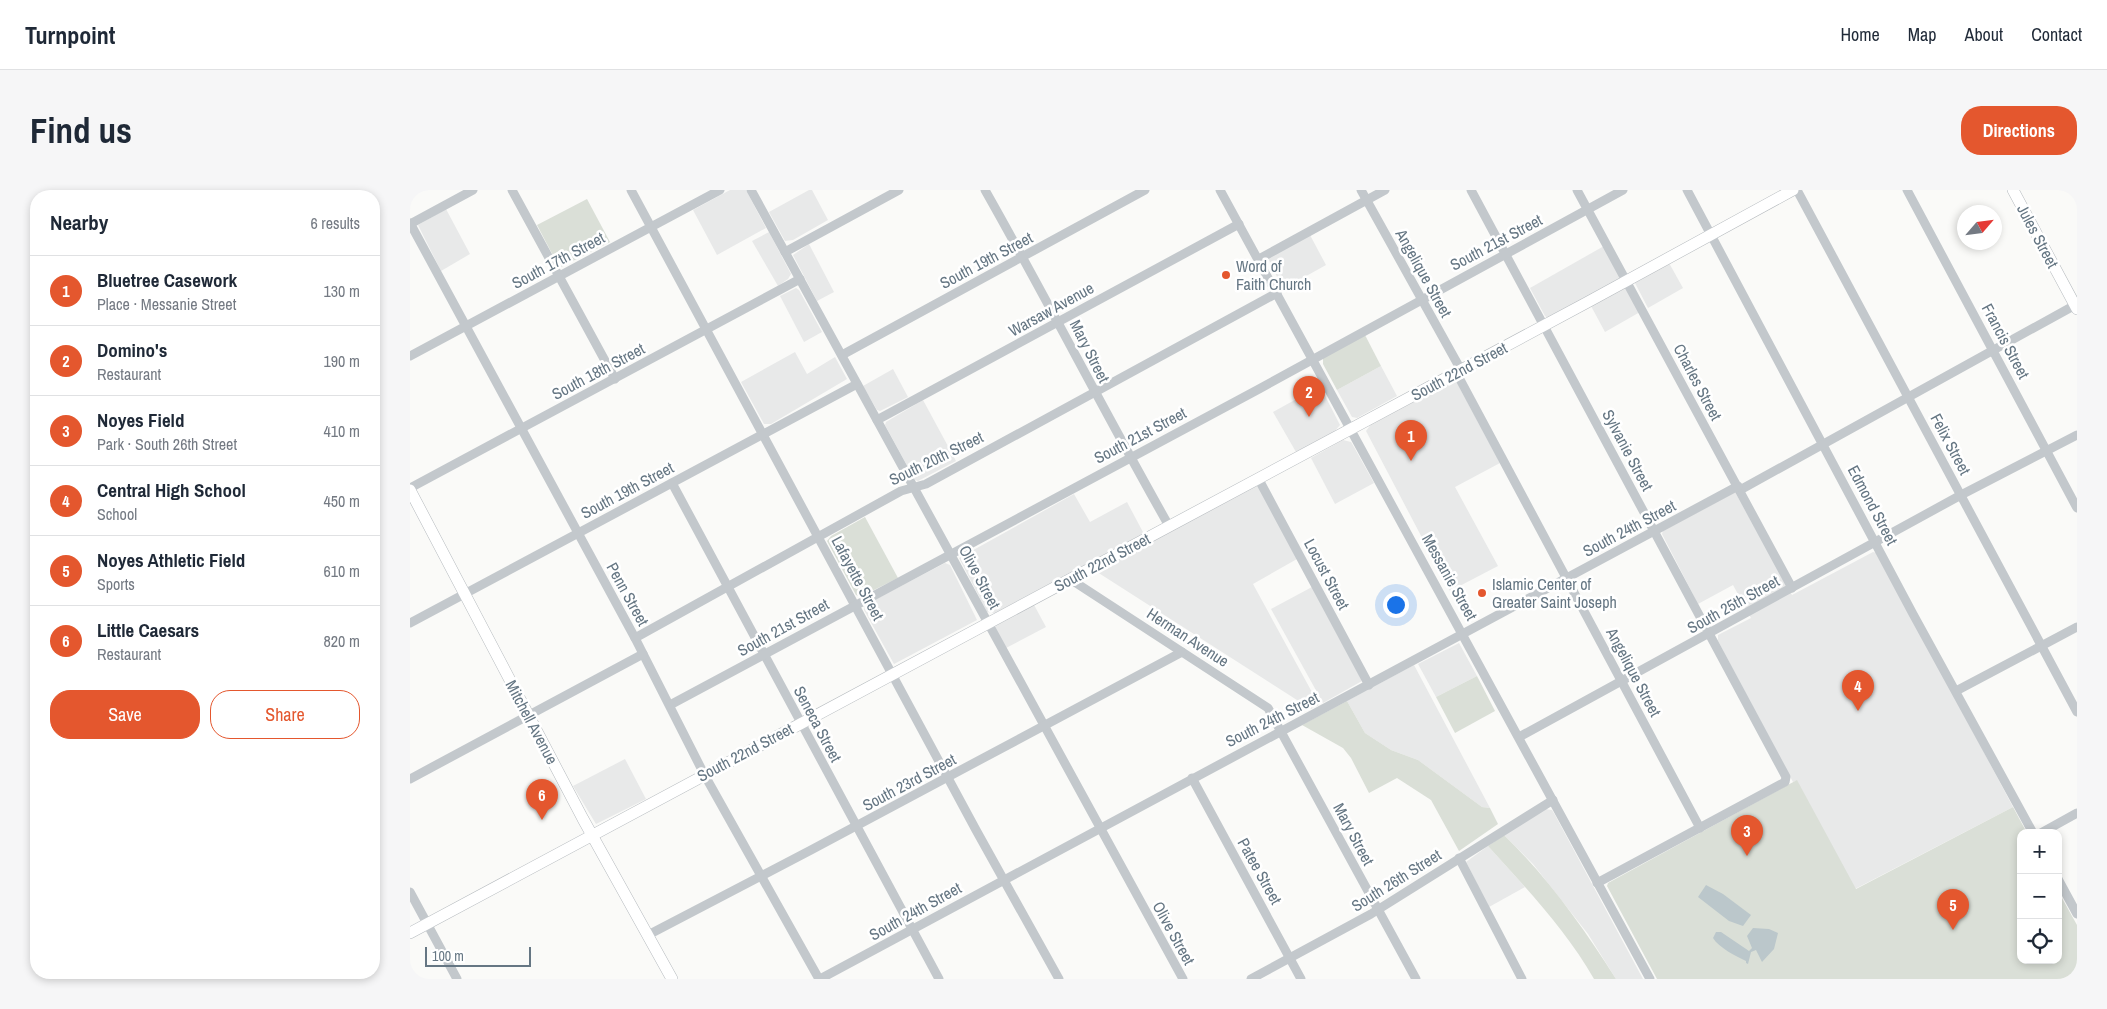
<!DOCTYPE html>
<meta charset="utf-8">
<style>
body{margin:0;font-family:"Archivo Narrow",sans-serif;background:#f6f6f7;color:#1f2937}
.controls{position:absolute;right:15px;bottom:15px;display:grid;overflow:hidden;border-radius:10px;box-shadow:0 2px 8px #0003}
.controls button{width:45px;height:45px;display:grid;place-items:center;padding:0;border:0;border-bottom:1px solid #e0e1e3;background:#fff;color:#1f2937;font:25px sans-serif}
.compass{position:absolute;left:1547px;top:15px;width:45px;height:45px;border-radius:50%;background:#fff;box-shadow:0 2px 8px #0003;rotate:62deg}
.scale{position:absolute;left:15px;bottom:12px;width:106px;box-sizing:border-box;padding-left:5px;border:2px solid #657683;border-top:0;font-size:14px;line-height:18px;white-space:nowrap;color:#657683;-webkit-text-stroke:4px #fff;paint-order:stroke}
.you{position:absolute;left:985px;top:414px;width:18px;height:18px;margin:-12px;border:4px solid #fff;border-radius:50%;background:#1a73e8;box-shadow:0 0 0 8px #1a73e833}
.badge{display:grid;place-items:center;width:32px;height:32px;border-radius:50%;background:#e4572e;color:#fff;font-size:16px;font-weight:700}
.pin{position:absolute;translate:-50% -41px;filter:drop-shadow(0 1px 2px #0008)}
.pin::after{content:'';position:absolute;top:26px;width:18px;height:15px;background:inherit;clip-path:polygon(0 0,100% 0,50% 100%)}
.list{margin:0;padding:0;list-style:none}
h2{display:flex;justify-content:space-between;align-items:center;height:65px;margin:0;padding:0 20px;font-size:21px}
h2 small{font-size:16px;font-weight:400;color:#747a83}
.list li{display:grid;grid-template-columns:32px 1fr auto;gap:15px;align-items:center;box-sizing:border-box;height:70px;padding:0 20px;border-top:1px solid #e0e1e3}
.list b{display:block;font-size:19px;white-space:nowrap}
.list p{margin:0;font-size:16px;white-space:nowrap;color:#747a83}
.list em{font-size:16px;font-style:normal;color:#747a83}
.actions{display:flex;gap:10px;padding:15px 20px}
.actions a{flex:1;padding:11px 0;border:1px solid #e4572e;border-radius:20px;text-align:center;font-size:18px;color:#e4572e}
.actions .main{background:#e4572e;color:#fff}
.icon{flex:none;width:28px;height:28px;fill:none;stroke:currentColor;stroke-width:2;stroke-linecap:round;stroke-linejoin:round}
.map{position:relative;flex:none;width:1667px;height:789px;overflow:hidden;border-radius:20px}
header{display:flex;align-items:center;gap:30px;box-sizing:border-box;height:70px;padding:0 25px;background:#fff;border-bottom:1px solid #e0e1e3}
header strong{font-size:24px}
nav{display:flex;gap:28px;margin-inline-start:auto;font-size:18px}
.intro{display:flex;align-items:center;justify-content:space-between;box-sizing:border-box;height:120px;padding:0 30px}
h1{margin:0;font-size:35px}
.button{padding:12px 22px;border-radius:20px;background:#e4572e;color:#fff;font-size:18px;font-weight:700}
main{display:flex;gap:30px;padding:0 30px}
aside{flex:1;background:#fff;border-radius:20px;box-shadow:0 2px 8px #0003}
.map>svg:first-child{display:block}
.built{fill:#e8e9e9}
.green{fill:#dadfd7}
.water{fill:#bbc7cb}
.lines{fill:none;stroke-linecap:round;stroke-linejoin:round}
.major-casing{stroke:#b5babe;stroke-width:12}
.minor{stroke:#c3c8cc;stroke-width:9}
.major{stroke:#fff;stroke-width:11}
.poi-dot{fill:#e4572e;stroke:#fff;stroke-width:2}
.labels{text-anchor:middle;stroke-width:5;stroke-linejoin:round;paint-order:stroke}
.street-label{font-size:16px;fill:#657683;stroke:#fff}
.poi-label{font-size:16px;fill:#657683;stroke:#fff;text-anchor:start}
</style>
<header>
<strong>Turnpoint</strong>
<nav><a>Home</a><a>Map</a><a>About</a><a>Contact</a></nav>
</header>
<div class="intro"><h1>Find us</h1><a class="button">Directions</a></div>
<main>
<aside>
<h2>Nearby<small>6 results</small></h2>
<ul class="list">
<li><span class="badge">1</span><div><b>Bluetree Casework</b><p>Place · Messanie Street</p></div><em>130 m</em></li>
<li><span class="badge">2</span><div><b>Domino's</b><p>Restaurant</p></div><em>190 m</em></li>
<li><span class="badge">3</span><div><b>Noyes Field</b><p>Park · South 26th Street</p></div><em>410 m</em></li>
<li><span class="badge">4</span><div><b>Central High School</b><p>School</p></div><em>450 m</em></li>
<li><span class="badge">5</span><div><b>Noyes Athletic Field</b><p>Sports</p></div><em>610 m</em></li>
<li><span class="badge">6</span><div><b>Little Caesars</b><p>Restaurant</p></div><em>820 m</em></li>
</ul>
<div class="actions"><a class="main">Save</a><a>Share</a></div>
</aside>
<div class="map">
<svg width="1667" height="789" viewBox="0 0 1667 789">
<rect width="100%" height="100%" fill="#fafaf8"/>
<g class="built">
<polygon points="320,0 336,0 356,38 307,65 283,20"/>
<polygon points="399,0 402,0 418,30 383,50 375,51 359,22"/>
<polygon points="36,19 60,64 31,81 8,35"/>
<polygon points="359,42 381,84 378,89 368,96 342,51"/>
<polygon points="900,45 916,75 873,99 858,68"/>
<polygon points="399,54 424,102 407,111 383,65"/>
<polygon points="1194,56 1210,87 1208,90 1138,128 1135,126 1120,98"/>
<polygon points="1259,73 1273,98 1238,118 1225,93"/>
<polygon points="386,98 389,100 412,142 394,152 370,106"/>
<polygon points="1213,98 1216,98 1230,122 1195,142 1181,116"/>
<polygon points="385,162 397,184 425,167 437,189 361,234 354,234 331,192"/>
<polygon points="971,176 987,206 947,228 942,227 927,200"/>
<polygon points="483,179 498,207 470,221 467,220 453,196"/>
<polygon points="1042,190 1047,193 1090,273 1045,297 1088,376 1040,401 956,241 962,233"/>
<polygon points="910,196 930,235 924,242 886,262 863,222"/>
<polygon points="513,210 546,271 508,291 505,290 475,235 476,232"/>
<polygon points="933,250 941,252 944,257 964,293 925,314 901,268"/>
<polygon points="843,296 848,296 887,369 843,394 909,515 901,519 684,380"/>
<polygon points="1325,302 1382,405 1463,362 1468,363 1603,617 1445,699 1387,591 1383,592 1308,451 1308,445 1341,428 1323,395 1288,414 1252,344 1253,341"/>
<polygon points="664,304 680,332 717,312 734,344 585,423 577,422 549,368"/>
<polygon points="535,373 540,375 567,430 484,474 454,420 455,415"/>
<polygon points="902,397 952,491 913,513 861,419"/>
<polygon points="623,413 636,437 596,458 585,438 586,434"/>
<polygon points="1049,453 1067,486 1026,507 1008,474"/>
<polygon points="1004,475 1080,618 1072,617 1008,570 981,560 955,543 937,511"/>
<polygon points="215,569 236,609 186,634 163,596"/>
<polygon points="1135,619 1142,620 1145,625 1233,789 1206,789 1178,744 1123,674 1094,645"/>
<polygon points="1078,656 1115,697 1079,717 1056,672"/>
</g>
<g class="green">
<polygon points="177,9 200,52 151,77 148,75 127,35"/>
<polygon points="955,145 971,176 927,200 913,174 913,168"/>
<polygon points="455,327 488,388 450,407 446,405 417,351 421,346"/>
<polygon points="1067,486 1085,521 1045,543 1026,507"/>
<polygon points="937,511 955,543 981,560 1008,570 1072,617 1080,618 1088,634 1049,661 1021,610 987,588 959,603 941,568 933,558 892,535"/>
<polygon points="1387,590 1446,699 1603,617 1617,643 1611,643 1611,770 1648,770 1648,701 1667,735 1667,789 1247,789 1197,696 1198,693"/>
<path d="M1094,645C1138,688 1173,737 1206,789H1184C1156,740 1116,698 1078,656Z"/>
</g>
<g class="water">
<polygon points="1296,695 1313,704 1341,725 1333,736 1319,731 1288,707"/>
<path d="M1343,738L1359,739L1368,743L1364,759L1352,772L1346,760L1341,762L1338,774L1336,773V771C1326,766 1309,758 1303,748L1306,742H1311L1339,761L1342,758L1337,746Z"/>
</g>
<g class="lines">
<g class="major-casing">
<g id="major">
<polyline points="1603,0 1667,119"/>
<polyline points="0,300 173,629 262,789"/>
<polyline points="0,743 1176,113 1383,0"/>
</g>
</g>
<g class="minor">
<polyline points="102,0 205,189"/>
<polyline points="221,0 566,640 649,789"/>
<polyline points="341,0 773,789"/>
<path d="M575,0C638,111 696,225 759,336"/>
<polyline points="810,0 1240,789"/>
<polyline points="951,0 1051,180"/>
<polyline points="1061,0 1376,587 1375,592 1187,693"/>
<polyline points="1167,0 1382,398"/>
<polyline points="1277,0 1503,424 1623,643"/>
<polyline points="1387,0 1667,522"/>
<polyline points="1497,0 1667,318"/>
<polyline points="0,33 225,448 294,584 409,789"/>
<polyline points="0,34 63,0"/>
<polyline points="375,62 489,0"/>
<polyline points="849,69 975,0"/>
<polyline points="432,165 735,0"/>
<polyline points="0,166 310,0"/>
<polyline points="1046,182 1290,638"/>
<polyline points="467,230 829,34"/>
<polyline points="848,288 959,495"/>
<polyline points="262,293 529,789"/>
<polyline points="0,298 390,89"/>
<polyline points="1330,300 1667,114"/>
<polyline points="660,389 858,518 1006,789"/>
<polyline points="0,433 447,194"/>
<polyline points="225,448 491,301 516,294 867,103"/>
<polyline points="1546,501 1667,437"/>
<polyline points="260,515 849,199 1213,0"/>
<polyline points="1109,547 1551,305 1667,245"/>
<polyline points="782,588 891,789"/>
<polyline points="0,589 233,464"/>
<polyline points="1631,643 1667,623"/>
<polyline points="1049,668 1112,789"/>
<polyline points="1648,689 1667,724"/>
<polyline points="0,702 47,789"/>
<polyline points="238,745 401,660 772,462"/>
<polyline points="410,789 1328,296"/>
<polyline points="841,789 961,724 1143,610"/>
</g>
<use href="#major" class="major"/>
</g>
<g class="poi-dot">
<circle cx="816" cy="85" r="5"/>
<circle cx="1072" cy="403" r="5"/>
</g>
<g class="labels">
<g class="street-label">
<text transform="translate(1628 46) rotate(62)" y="6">Jules Street</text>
<text transform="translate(1086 52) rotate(-28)" y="6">South 21st Street</text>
<text transform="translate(148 70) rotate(-28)" y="6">South 17th Street</text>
<text transform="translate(576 70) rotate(-28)" y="6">South 19th Street</text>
<text transform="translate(1014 83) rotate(61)" y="6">Angelique Street</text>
<text transform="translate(641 119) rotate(-29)" y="6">Warsaw Avenue</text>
<text transform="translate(1596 151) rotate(62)" y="6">Francis Street</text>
<text transform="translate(680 161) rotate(63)" y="6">Mary Street</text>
<text transform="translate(188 181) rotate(-28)" y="6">South 18th Street</text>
<text transform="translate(1049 181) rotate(-28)" y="6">South 22nd Street</text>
<text transform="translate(1288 192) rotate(62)" y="6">Charles Street</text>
<text transform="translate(730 245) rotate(-28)" y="6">South 21st Street</text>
<text transform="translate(1541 254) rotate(62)" y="6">Felix Street</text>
<text transform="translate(1218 260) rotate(62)" y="6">Sylvanie Street</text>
<text transform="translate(526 268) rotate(-26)" y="6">South 20th Street</text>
<text transform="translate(217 300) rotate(-28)" y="6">South 19th Street</text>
<text transform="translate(1463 315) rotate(62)" y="6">Edmond Street</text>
<text transform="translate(1219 338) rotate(-28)" y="6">South 24th Street</text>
<text transform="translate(692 372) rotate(-28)" y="6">South 22nd Street</text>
<text transform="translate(917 384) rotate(62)" y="6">Locust Street</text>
<text transform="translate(570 387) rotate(62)" y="6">Olive Street</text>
<text transform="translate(1040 387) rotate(61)" y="6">Messanie Street</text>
<text transform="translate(448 388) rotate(62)" y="6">Lafayette Street</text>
<text transform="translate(218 404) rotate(61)" y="6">Penn Street</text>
<text transform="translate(1323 414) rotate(-29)" y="6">South 25th Street</text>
<text transform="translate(373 437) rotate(-29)" y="6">South 21st Street</text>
<text transform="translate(778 447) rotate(33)" y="6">Herman Avenue</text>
<text transform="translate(1224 482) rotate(62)" y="6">Angelique Street</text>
<text transform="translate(862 529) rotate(-27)" y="6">South 24th Street</text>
<text transform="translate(122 532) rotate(62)" y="6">Mitchell Avenue</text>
<text transform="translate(408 534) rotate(62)" y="6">Seneca Street</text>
<text transform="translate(335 562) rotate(-28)" y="6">South 22nd Street</text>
<text transform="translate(499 592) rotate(-28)" y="6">South 23rd Street</text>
<text transform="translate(944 644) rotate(62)" y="6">Mary Street</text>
<text transform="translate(850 681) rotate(61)" y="6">Patee Street</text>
<text transform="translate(986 690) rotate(-32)" y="6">South 26th Street</text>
<text transform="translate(505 721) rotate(-29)" y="6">South 24th Street</text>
<text transform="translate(764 743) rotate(61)" y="6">Olive Street</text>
</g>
<g class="poi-label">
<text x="826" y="82">Word of<tspan x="826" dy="18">Faith Church</tspan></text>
<text x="1082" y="400">Islamic Center of<tspan x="1082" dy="18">Greater Saint Joseph</tspan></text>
</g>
</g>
</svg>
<div class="controls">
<button>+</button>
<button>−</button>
<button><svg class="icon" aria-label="locate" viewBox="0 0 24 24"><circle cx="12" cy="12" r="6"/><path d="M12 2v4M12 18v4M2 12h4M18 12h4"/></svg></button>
</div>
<svg class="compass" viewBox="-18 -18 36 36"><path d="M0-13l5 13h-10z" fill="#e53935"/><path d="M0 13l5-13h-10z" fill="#747a83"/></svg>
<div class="scale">100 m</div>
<div class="you"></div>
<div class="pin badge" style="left:1001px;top:271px">1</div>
<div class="pin badge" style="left:899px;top:227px">2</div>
<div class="pin badge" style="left:1337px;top:666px">3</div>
<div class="pin badge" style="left:1448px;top:521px">4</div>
<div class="pin badge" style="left:1543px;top:740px">5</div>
<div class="pin badge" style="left:132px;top:630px">6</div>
</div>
</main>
